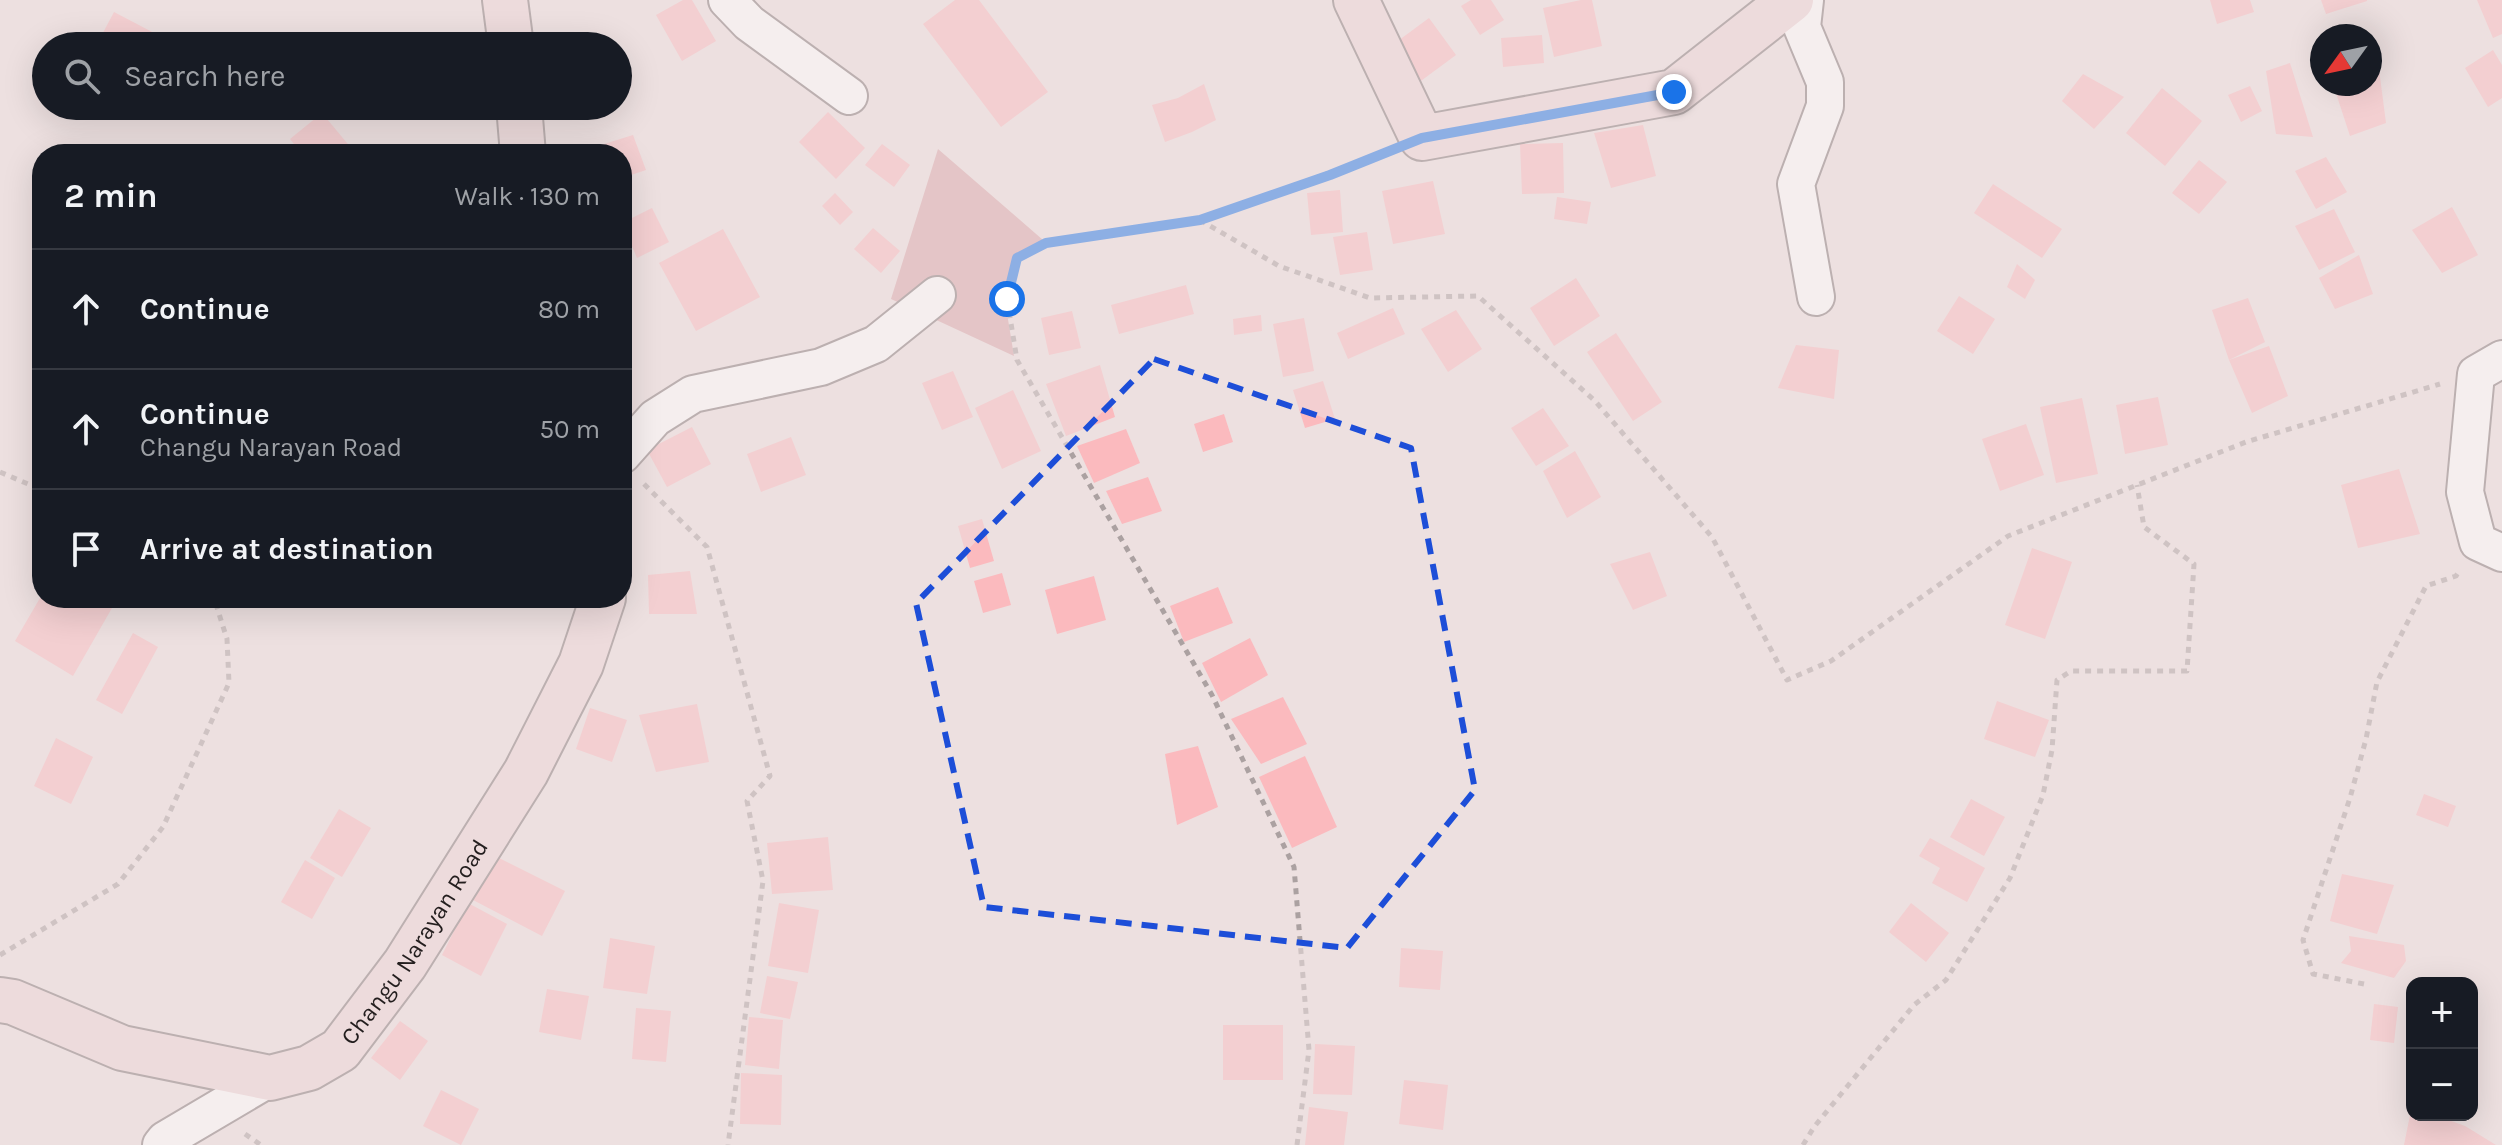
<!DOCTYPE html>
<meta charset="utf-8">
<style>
body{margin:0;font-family:Karla,sans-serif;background:#20242c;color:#f1f3f6}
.controls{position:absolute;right:24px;bottom:24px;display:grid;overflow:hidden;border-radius:16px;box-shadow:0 8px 32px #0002}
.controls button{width:72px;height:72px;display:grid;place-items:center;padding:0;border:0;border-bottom:2px solid #363941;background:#171b24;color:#f1f3f6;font:40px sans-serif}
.compass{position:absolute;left:2310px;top:24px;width:72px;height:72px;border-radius:50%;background:#171b24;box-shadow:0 8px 32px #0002;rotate:237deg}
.stop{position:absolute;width:24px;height:24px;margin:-18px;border:6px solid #1a73e8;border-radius:50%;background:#fff}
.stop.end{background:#1a73e8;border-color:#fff;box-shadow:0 2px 8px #0008}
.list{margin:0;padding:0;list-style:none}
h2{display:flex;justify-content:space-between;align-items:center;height:104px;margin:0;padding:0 32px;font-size:34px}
h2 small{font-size:26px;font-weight:400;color:#9ea1a6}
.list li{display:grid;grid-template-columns:52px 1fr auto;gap:24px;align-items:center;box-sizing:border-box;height:120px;padding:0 32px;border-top:2px solid #363941}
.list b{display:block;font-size:30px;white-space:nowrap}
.list p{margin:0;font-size:26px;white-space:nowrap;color:#9ea1a6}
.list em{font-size:26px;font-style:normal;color:#9ea1a6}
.icon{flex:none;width:44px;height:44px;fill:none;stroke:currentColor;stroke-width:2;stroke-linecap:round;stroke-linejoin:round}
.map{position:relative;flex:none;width:2502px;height:1145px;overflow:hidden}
.search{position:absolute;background:#171b24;box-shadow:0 8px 32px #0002;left:32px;top:32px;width:600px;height:88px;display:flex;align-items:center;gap:20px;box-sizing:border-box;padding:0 28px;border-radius:44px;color:#9ea1a6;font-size:30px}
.panel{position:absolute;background:#171b24;box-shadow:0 8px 32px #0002;left:32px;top:144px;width:600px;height:464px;border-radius:32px}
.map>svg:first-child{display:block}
.green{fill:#d9a5a8}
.building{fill:#fbbabe}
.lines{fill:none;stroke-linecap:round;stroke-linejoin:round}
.street-casing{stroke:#817677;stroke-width:40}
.secondary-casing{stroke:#817677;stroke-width:48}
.path{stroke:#aba1a1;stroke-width:5;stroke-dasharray:6 6;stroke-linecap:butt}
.street{stroke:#fff;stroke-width:36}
.secondary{stroke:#eed5d7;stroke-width:44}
.route{stroke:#1a73e8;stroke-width:10}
.marked{fill:none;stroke:#1d4ed8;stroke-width:6;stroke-dasharray:16 10;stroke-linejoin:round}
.labels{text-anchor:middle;stroke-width:6;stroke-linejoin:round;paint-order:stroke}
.street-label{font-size:24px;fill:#231e1e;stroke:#fff}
</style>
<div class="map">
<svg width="2502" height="1145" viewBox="0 0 2502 1145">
<rect width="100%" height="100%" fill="#ede0e0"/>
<polygon class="green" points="938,149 1043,240 1014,255 1004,295 1014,356 891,299"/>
<g class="building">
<polygon points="683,0 692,0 716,41 682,61 656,15"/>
<polygon points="955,0 979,0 1048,92 1001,127 923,24"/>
<polygon points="1471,0 1491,0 1504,20 1480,35 1461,6"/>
<polygon points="1581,0 1592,0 1602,46 1554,57 1543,8"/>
<polygon points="2210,0 2250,0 2254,12 2217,24"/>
<polygon points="2321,0 2367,0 2367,1 2326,14"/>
<polygon points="2477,0 2502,0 2502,34 2493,38"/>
<polygon points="114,12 179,46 96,46"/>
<polygon points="1429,18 1456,55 1414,86 1387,49"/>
<polygon points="1542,35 1544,63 1503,67 1501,38"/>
<polygon points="2493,50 2502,65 2502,98 2488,107 2465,68"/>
<polygon points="2290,63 2313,137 2276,134 2266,71"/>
<polygon points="2379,69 2386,123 2350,136 2333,84 2370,84 2370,71"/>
<polygon points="2083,74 2124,97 2094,129 2062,101"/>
<polygon points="1204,84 1216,120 1192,132 1165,142 1152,105 1178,98"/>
<polygon points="2250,86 2262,111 2241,122 2228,95"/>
<polygon points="2162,88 2202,121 2165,166 2126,133"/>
<polygon points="828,112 865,148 836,179 799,142"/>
<polygon points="322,113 352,149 345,154 302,154 290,139"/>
<polygon points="1643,125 1656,176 1611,188 1594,133"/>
<polygon points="633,135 646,170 622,178 622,154 604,154 601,145"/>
<polygon points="1563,143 1564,193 1522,194 1520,144"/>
<polygon points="882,144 910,165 894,187 865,165"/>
<polygon points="2326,157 2347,192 2316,209 2295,171"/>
<polygon points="2199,160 2227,182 2199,214 2172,193"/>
<polygon points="1433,181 1445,234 1393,244 1382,191"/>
<polygon points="1993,184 2062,229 2042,258 1974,213"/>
<polygon points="1340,190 1343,232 1311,235 1307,193"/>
<polygon points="835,193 853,212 840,225 822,206"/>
<polygon points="1557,197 1591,202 1587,224 1554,219"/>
<polygon points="2452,207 2478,255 2442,273 2412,230"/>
<polygon points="652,208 669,242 637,258 622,223"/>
<polygon points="2334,209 2355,252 2319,270 2295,226"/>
<polygon points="873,228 900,251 881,273 854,249"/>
<polygon points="723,229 760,297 696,331 659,263"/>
<polygon points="1367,232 1373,270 1340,275 1333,237"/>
<polygon points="2359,255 2373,294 2335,309 2319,278"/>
<polygon points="2017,264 2035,280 2025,299 2007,287"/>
<polygon points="1576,278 1600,316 1554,346 1530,308"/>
<polygon points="1186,285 1194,314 1119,334 1111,305"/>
<polygon points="1959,296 1995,319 1973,354 1937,331"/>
<polygon points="2248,298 2265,342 2229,360 2212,310"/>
<polygon points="1393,308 1405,334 1348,359 1337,333"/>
<polygon points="1456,310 1482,349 1448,372 1421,329"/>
<polygon points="1072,311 1081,348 1049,355 1041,318"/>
<polygon points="1261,315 1262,331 1234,335 1233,319"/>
<polygon points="1304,318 1314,371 1283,377 1273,324"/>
<polygon points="1616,333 1662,402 1633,421 1587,352"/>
<polygon points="1796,345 1839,350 1834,399 1778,388"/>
<polygon points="2269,346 2288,396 2252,413 2229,360"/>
<polygon points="1100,365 1115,417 1066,436 1046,384"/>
<polygon points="953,371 973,417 942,430 922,383"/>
<polygon points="1323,381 1335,419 1305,428 1293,390"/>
<polygon points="1013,390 1041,451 1002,469 975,408"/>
<polygon points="2158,397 2168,445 2125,454 2116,405"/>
<polygon points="2082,398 2098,474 2056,483 2040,407"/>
<polygon points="1543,408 1569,446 1536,466 1511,428"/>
<polygon points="1224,414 1233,442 1203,452 1194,424"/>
<polygon points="2026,424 2044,475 2000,491 1982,439"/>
<polygon points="692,427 711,464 667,487 647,450"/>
<polygon points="1126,429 1140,463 1094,483 1077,446"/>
<polygon points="791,437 806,475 761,492 747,454"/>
<polygon points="1575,451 1601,497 1567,518 1543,471"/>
<polygon points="2399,469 2420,534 2358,548 2341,485"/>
<polygon points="1148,477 1162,511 1122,524 1106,491"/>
<polygon points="982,519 994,561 970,568 958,526"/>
<polygon points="2032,548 2072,562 2045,639 2005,625"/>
<polygon points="1650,552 1667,596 1633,610 1610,564"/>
<polygon points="690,571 697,614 649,614 648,575"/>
<polygon points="1002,573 1011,605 983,613 974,581"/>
<polygon points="1094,576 1106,620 1057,634 1045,590"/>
<polygon points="1218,587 1233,623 1184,642 1170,606"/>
<polygon points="40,598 110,598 116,601 73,676 15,641"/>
<polygon points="133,633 158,647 122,714 96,700"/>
<polygon points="1250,638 1268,675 1221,702 1202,663"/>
<polygon points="1283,697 1307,744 1261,764 1231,719"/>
<polygon points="1997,701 2049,720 2035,757 1984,739"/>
<polygon points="697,704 709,762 656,772 639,715"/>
<polygon points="590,708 627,720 612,762 576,749"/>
<polygon points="56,738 93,757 71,804 34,786"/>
<polygon points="1198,746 1218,807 1177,825 1165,754"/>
<polygon points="1305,756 1337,827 1292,848 1259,777"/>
<polygon points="2424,794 2456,806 2448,827 2416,815"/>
<polygon points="1971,799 2005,817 1984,856 1950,837"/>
<polygon points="339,809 371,828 342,877 310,858"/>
<polygon points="828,837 833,890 772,894 767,843"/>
<polygon points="1930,838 1985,868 1967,902 1932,883 1940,868 1919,856"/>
<polygon points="495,856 565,891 542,936 473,900"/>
<polygon points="305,860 335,878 312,919 281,902"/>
<polygon points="2342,874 2394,885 2377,934 2330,921"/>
<polygon points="468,903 507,924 481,976 442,955"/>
<polygon points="779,903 819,910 808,973 768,966"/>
<polygon points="1911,903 1949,933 1926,962 1889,932"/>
<polygon points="2349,936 2404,945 2406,961 2394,978 2341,963 2351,951"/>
<polygon points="610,938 655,946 647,994 603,988"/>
<polygon points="1401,948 1443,951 1440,990 1399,987"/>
<polygon points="767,976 798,982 790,1019 760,1013"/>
<polygon points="547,989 589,996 581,1040 539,1032"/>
<polygon points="2374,1004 2398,1007 2394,1043 2370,1040"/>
<polygon points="636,1008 671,1011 666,1062 632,1059"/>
<polygon points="749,1017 783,1020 779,1069 745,1065"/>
<polygon points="400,1021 428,1041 400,1080 371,1058"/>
<rect x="1223" y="1025" width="60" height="55"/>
<polygon points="1315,1044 1355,1046 1352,1095 1313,1094"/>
<polygon points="741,1073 782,1075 781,1125 740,1124"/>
<polygon points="1404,1080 1448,1085 1443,1130 1399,1124"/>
<polygon points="441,1090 479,1109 461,1145 423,1126"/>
<polygon points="1309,1107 1348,1112 1344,1145 1305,1145"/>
<polygon points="2410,1115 2435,1115 2465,1126 2496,1145 2404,1145"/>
</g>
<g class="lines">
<g class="street-casing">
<g id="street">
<polyline points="727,0 749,23 849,96"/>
<polyline points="1805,0 1802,27 1825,82 1825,106 1796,184 1816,297"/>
<polyline points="2502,359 2476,374 2465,492 2478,542 2502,553"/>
<polyline points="622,455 655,418 693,394 821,367 876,344 937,295"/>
<polyline points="161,1145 165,1140 270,1078"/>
</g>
</g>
<g class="secondary-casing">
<g id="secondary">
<polyline points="505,0 511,46"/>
<polyline points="1356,0 1422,138 1674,92 1791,0"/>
<polyline points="519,106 523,154"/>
<path id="s1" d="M0,1000L13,1002L122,1048L270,1078L309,1068L340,1050L405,964L526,772L581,664L603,598"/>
</g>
</g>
<g class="path">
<polyline points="1200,220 1279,266 1370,298 1478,296 1595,401 1712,537 1787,680 1831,661 2008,536 2246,442 2440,384"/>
<polyline points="0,472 42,490"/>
<polyline points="644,484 707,547 770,776 747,801 763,881 728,1145"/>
<polyline points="0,955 118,884 163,827 229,683 227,639 214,598"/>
<polyline points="2364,984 2313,974 2303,940 2350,798 2366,739 2377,682 2426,586 2456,576 2460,570"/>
<polyline points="245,1134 261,1145"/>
<polyline points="1297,1145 1309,1050 1294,867 1212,695 1017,360 1007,299 1017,258 1046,243 1200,220 1384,153"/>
<polyline points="1803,1145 1814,1127 1914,1005 1946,980 2010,878 2043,795 2052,750 2057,680 2071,671 2187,671 2194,564 2144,527 2137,485"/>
</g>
<use href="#street" class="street"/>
<use href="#secondary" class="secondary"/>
</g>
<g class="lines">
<polyline class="route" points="1007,299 1017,258 1046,243 1200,220 1330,175 1422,138 1674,92"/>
</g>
<path d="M0 0H2502V1145H0ZM1154,359L1411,448L1475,790L1347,948L984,907L916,603Z" fill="#ede0e0" fill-opacity=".55" fill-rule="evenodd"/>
<path class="marked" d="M1154,359L1411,448L1475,790L1347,948L984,907L916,603Z"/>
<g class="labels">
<g class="street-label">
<text dy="8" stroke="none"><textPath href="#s1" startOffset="490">Changu Narayan Road</textPath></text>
</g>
</g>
</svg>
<div class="controls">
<button>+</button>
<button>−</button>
</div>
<svg class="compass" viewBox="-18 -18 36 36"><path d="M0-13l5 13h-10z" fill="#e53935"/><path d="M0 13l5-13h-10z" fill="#9ea1a6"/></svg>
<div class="stop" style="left:1007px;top:299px"></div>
<div class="stop end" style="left:1674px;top:92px"></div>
<div class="search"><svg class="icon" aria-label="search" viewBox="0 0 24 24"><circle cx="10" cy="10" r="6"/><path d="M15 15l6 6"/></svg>Search here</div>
<section class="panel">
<h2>2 min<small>Walk · 130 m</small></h2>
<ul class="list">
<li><svg class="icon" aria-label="ahead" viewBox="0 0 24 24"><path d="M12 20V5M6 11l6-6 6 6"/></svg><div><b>Continue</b></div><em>80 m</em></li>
<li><svg class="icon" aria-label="ahead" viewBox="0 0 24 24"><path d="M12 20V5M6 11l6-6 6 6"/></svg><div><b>Continue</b><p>Changu Narayan Road</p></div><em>50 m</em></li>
<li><svg class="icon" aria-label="arrive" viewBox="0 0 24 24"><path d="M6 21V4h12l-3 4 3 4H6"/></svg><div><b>Arrive at destination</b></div></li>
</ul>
</section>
</div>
